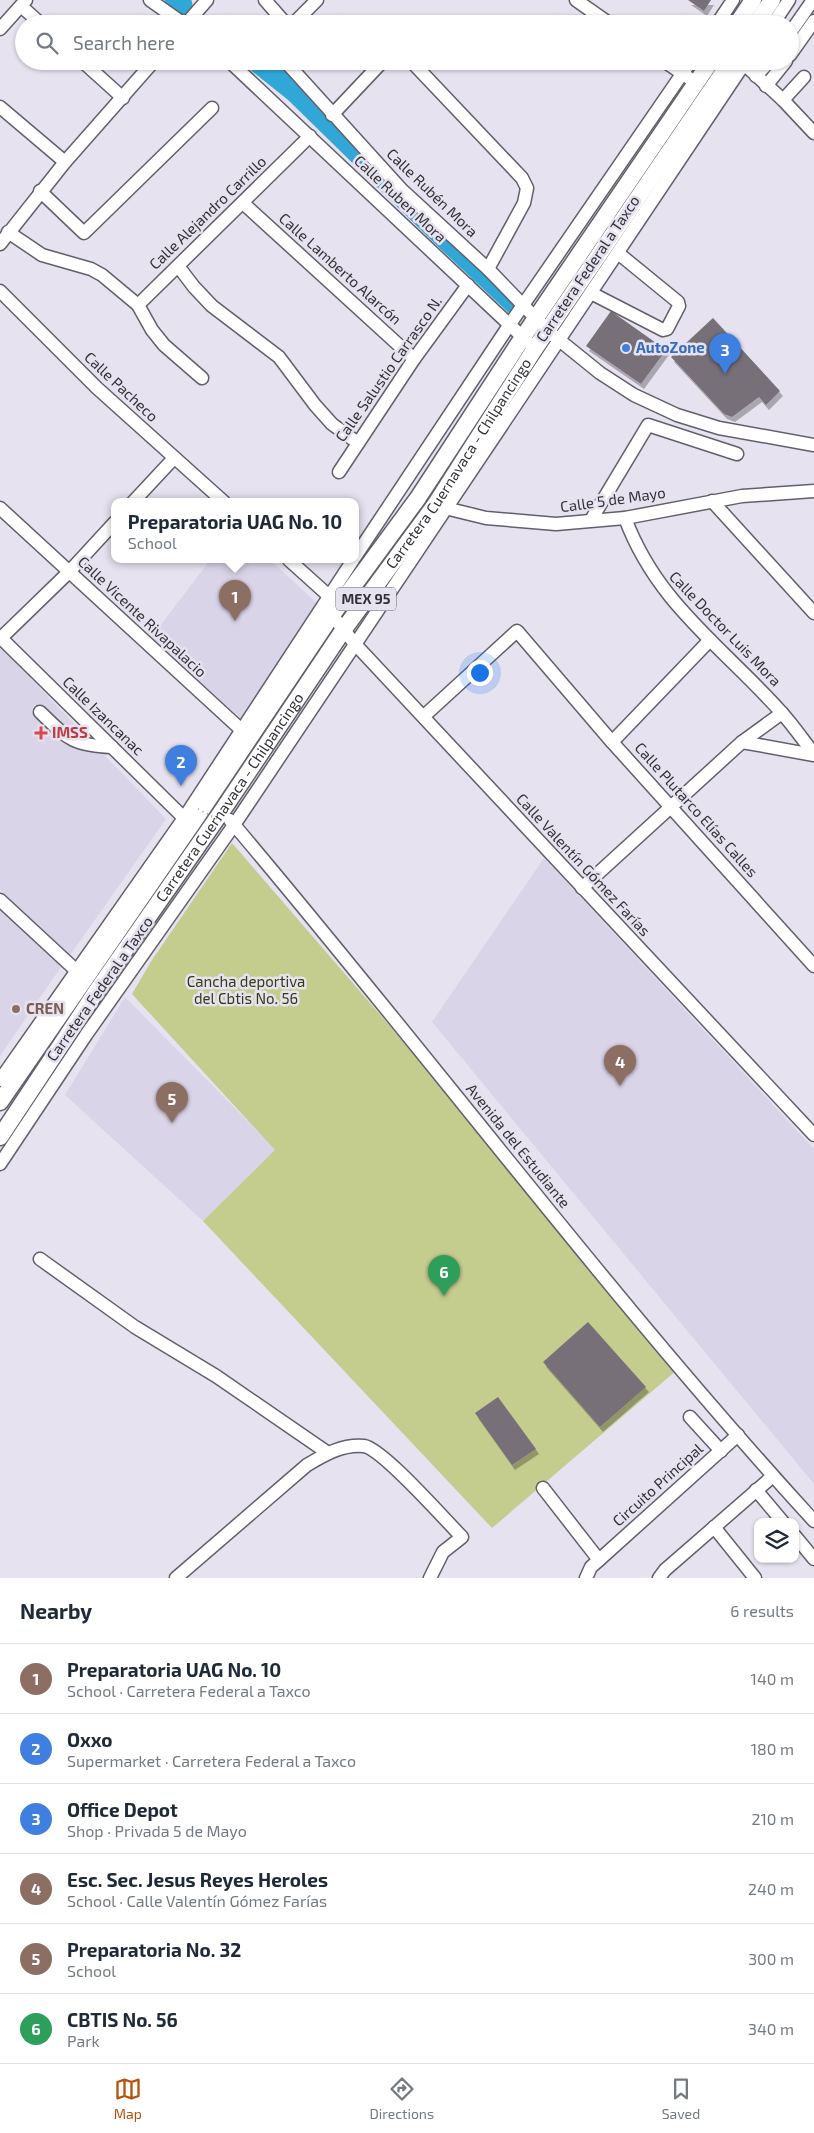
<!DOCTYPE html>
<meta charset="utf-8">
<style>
body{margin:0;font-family:"Exo 2",sans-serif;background:#f2f2f3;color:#1f2937}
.controls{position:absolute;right:15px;bottom:15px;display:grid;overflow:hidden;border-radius:10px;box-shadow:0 1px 4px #0004}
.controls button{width:45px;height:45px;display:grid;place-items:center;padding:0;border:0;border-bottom:1px solid #e0e1e3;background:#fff;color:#1f2937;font:25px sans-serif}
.you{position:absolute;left:479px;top:672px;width:18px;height:18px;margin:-12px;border:4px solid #fff;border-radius:50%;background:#1a73e8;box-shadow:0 0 0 8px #1a73e833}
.badge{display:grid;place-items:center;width:32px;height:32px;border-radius:50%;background:#b45309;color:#fff;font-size:16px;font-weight:700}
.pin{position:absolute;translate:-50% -41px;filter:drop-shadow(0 1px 2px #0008)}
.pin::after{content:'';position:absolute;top:26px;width:18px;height:15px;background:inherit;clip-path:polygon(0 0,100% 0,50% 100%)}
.popup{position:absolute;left:111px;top:498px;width:248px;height:65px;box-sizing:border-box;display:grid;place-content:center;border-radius:10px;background:#fff;filter:drop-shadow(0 1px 4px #0005);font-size:16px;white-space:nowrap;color:#747a83}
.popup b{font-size:19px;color:#1f2937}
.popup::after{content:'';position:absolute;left:50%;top:100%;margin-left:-10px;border:10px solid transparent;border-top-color:#fff}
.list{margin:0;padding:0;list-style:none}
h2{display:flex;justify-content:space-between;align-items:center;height:65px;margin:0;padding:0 20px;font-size:21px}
h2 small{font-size:16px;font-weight:400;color:#747a83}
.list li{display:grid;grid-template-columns:32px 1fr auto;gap:15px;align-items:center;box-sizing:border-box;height:70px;padding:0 20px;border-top:1px solid #e0e1e3}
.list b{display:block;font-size:19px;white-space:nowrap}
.list p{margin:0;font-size:16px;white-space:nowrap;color:#747a83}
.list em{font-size:16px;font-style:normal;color:#747a83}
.icon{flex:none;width:28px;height:28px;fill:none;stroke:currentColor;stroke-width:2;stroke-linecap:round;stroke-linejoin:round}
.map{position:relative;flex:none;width:814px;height:1578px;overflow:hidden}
.search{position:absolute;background:#fff;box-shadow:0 1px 4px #0004;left:15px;right:15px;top:15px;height:55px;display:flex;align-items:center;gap:12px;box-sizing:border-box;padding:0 18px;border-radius:28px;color:#747a83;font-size:19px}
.sheet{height:485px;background:#fff}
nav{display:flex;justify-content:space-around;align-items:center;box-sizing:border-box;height:70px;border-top:1px solid #e0e1e3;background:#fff;font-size:14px;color:#747a83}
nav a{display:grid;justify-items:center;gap:2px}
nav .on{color:#b45309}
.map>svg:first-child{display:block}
.built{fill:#dad4e8}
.green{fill:#c4cc8e}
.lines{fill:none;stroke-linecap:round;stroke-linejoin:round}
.river{stroke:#30a7d6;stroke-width:21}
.building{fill:#776f79;filter:url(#shadow)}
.minor-casing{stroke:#625f6a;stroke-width:15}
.major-casing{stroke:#625f6a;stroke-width:19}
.minor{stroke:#fff;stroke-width:12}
.major{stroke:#fff;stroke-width:16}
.path-bridge{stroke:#a19ea9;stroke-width:2;stroke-dasharray:1 4;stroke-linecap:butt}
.shop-dot{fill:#3f7fe0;stroke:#e6e2f0;stroke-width:2}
.health-dot{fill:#e0444e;stroke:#e6e2f0;stroke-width:2}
.education-dot{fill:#8d6e63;stroke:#e6e2f0;stroke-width:2}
.labels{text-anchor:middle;stroke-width:5;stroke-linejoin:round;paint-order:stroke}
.shield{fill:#e6e2f0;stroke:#68666e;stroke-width:1}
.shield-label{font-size:14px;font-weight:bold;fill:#323136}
.street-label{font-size:15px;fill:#323136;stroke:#e6e2f0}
.shop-label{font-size:15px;font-weight:bold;fill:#366cbe;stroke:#e6e2f0;text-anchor:start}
.health-label{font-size:15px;font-weight:bold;fill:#be3a42;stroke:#e6e2f0;text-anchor:start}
.park-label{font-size:15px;fill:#363a11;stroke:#e6e2f0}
.education-label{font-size:15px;font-weight:bold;fill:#785e54;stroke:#e6e2f0;text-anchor:start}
</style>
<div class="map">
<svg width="814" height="1578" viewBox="0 0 814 1578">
<defs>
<filter id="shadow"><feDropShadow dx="3" dy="5" stdDeviation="0" flood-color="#0004"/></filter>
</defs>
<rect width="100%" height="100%" fill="#e6e2f0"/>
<g class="built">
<polygon points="210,560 270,560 319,605 242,719 151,638"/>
<polygon points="0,647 166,819 68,958 0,890"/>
<polygon points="544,858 814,1149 814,1484 432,1022"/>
<polygon points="0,901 65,961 0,1056"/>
<polygon points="125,997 276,1150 203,1221 65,1095"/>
</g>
<polygon class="green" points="232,843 395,1032 677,1370 492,1528 203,1221 275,1150 132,994 152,960"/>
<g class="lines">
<g class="river">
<polyline points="175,0 182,5"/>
<polyline points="256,61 295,92 441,235 518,307"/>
</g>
</g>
<g class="building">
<polygon points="688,0 711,0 704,11"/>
<polygon points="611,311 666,350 641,384 586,346"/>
<polygon points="713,318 780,391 766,405 759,397 732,417 724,414 671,357"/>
<polygon points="588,1322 646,1387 600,1427 543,1362"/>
<polygon points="498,1397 536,1449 512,1465 475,1413"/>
</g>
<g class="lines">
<g class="minor-casing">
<g id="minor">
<polyline points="150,0 184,24"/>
<polyline points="265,0 286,24"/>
<polyline points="576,0 610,24"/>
<polyline points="21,6 41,24"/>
<polyline points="186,24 207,0"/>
<polyline points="293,24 317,0"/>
<polyline points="717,24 733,0"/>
<polyline points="773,24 789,0"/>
<polyline points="0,29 26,0"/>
<polyline points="790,33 813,0"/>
<polyline points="790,55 814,21"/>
<polyline points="82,61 123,98"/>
<polyline points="229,61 529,343"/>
<polyline points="285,61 402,190 488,269 548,331 600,373 634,395 677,415 719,428 814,445"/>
<polyline points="411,61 522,178 527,188 524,203 488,269"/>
<polyline points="664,61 689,78"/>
<polyline points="744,64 783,100 814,133"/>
<polyline points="756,76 770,61"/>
<polyline points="766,86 786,61"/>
<polyline points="783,100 804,77"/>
<polyline points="0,107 65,162"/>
<polyline points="332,115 383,61"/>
<polyline points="40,191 84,233 212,108"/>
<polyline points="243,203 414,359"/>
<polyline points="8,232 42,255 91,269 102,275 138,305"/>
<polyline points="0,244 65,162 154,61"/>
<polyline points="178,266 194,287 212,306 279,357 315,405 332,424 358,443"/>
<polyline points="0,291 97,388 224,502"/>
<polyline points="591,293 663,330 667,329 679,306 678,302 618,253"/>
<polyline points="202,378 164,345 152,330 138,305 310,136"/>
<polyline points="339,472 414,359 468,285"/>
<polyline points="712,501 814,613"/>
<polyline points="133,502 174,458"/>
<polyline points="441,507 486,518 556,524 625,518 742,496 814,491"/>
<polyline points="0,508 248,736"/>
<path d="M625,518C657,604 722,646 781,712C793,725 803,740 814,754"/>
<polyline points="591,520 648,425 737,454"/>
<polyline points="355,557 510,324 691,61"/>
<polyline points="289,560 329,596"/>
<polyline points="332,615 355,644 814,1135"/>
<polyline points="0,637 184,818"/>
<polyline points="1,638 69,572 115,522"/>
<path d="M40,712C68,739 72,745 112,747"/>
<polyline points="424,716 517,631 612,742 814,966"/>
<polyline points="612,742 710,640"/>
<polyline points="742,742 782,713"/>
<path d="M230,820C427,1052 609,1297 814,1521"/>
<polyline points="582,888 742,742 814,755"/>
<polyline points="0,900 81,975"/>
<polyline points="0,1080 184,818 353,560"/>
<polyline points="0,1164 86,1035 234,825 746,61"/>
<polyline points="40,1259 135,1327 216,1376 328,1453"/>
<polyline points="690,1417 721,1451"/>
<polyline points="543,1488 599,1560"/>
<polyline points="756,1490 783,1522"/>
<polyline points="714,1527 755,1578"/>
<polyline points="795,1536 814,1559"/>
<path d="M176,1578L307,1465C324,1455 342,1444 364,1446C383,1449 445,1520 462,1537L443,1552L430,1578"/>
<polyline points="586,1578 591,1567 599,1560 738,1435"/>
<polyline points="659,1578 665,1570 773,1476"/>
</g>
</g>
<g class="major-casing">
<g id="major">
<polyline points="737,24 753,0"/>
<polyline points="756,24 772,0"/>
<polyline points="0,1102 194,821 332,615 418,498 523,337 711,61"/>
<path id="s1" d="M0,1137L98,989L222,811L344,629L435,505L534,350L731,61"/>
</g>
</g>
<use href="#minor" class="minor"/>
<use href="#major" class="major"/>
<polyline class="path-bridge" points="198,809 223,822"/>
</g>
<circle class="shop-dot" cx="626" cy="348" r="5"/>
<path class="health-dot" d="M38.5 725.5h5v5h5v5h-5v5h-5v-5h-5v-5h5z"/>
<circle class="education-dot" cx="16" cy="1009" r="5"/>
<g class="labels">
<rect class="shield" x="336" y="587.5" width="60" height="23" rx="4"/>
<g class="shield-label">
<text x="366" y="604">MEX 95</text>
</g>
<g class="street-label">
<text transform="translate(432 193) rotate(44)" y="5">Calle Rubén Mora</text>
<text transform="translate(400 199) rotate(43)" y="5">Calle Ruben Mora</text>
<text transform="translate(208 213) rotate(-44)" y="5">Calle Alejandro Carrillo</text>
<text transform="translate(340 269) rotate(42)" y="5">Calle Lamberto Alarcón</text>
<text transform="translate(588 269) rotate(-56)" y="5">Carretera Federal a Taxco</text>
<text transform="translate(389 369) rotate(-55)" y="5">Calle Salustio Carrasco N.</text>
<text transform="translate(121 387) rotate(43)" y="5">Calle Pacheco</text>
<text dy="5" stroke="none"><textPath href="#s1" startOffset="815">Carretera Cuernavaca - Chilpancingo</textPath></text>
<text transform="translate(613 500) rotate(-8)" y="5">Calle 5 de Mayo</text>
<text transform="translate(142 617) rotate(43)" y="5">Calle Vicente Rivapalacio</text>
<text transform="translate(725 629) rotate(46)" y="5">Calle Doctor Luis Mora</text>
<text transform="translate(103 716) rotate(44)" y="5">Calle Izancanac</text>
<text dy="5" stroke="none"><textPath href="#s1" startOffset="410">Carretera Cuernavaca - Chilpancingo</textPath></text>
<text transform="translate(696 810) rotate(48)" y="5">Calle Plutarco Elías Calles</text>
<text transform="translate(583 865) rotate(47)" y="5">Calle Valentín Gómez Farías</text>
<text transform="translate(100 989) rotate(-55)" y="5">Carretera Federal a Taxco</text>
<text transform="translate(518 1146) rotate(51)" y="5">Avenida del Estudiante</text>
<text transform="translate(658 1485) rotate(-42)" y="5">Circuito Principal</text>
</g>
<g class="shop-label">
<text x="636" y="353">AutoZone</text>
</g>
<g class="health-label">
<text x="52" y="738">IMSS</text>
</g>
<g class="park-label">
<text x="246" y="987">Cancha deportiva<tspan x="246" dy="17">del Cbtis No. 56</tspan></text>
</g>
<g class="education-label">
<text x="26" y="1014">CREN</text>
</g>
</g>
</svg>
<div class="controls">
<button><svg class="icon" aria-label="layers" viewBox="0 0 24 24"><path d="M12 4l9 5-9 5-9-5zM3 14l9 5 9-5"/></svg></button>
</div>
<div class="you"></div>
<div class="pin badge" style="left:235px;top:621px;background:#8d6e63">1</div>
<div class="popup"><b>Preparatoria UAG No. 10</b>School</div>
<div class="pin badge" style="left:181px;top:786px;background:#3f7fe0">2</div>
<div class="pin badge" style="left:725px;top:374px;background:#3f7fe0">3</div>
<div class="pin badge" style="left:620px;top:1086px;background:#8d6e63">4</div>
<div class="pin badge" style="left:172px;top:1123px;background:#8d6e63">5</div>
<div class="pin badge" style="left:444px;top:1296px;background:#2e9e5b">6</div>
<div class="search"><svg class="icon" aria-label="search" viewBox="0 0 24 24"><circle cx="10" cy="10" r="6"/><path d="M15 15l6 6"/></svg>Search here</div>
</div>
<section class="sheet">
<h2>Nearby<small>6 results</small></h2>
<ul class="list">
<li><span class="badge" style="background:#8d6e63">1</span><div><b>Preparatoria UAG No. 10</b><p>School · Carretera Federal a Taxco</p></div><em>140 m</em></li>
<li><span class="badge" style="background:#3f7fe0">2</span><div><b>Oxxo</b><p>Supermarket · Carretera Federal a Taxco</p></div><em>180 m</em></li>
<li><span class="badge" style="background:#3f7fe0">3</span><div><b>Office Depot</b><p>Shop · Privada 5 de Mayo</p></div><em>210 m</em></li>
<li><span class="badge" style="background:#8d6e63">4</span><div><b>Esc. Sec. Jesus Reyes Heroles</b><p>School · Calle Valentín Gómez Farías</p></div><em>240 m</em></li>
<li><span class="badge" style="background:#8d6e63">5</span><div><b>Preparatoria No. 32</b><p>School</p></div><em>300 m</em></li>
<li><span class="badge" style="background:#2e9e5b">6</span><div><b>CBTIS No. 56</b><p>Park</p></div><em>340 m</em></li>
</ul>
</section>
<nav>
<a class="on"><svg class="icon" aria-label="map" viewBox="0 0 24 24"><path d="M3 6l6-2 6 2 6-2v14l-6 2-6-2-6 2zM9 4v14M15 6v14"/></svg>Map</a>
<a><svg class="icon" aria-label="directions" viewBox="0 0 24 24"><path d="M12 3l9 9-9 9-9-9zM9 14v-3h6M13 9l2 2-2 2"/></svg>Directions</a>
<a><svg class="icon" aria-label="saved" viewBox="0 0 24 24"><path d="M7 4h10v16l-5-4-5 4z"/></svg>Saved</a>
</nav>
